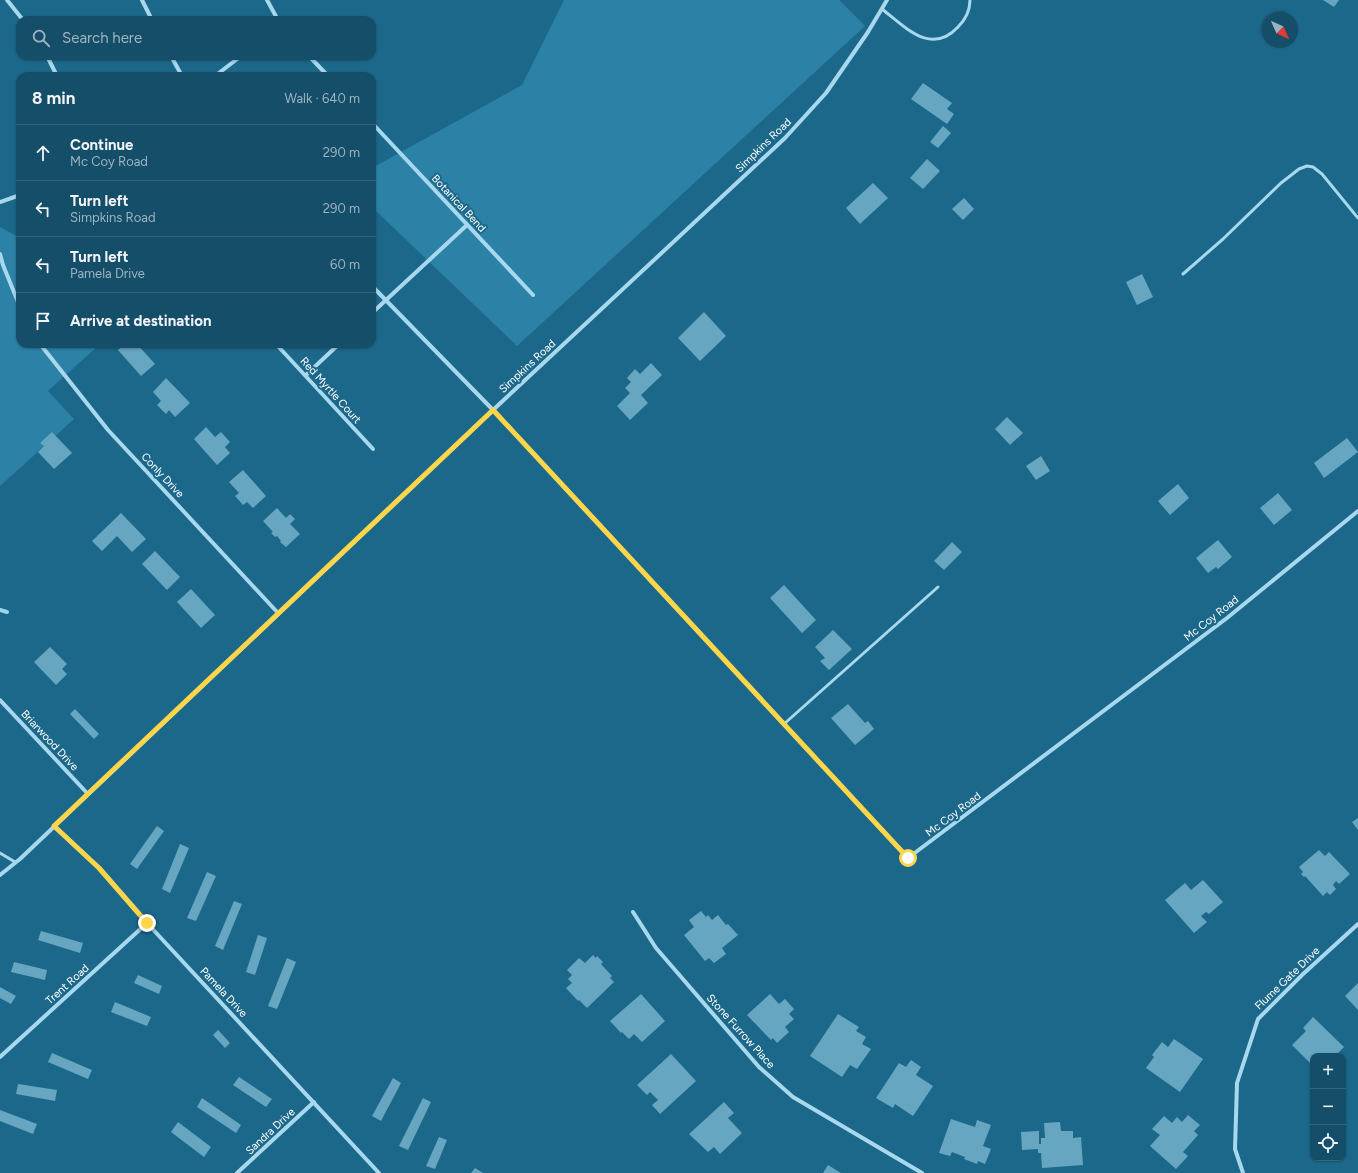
<!DOCTYPE html>
<meta charset="utf-8">
<style>
body{margin:0;font-family:Figtree,sans-serif;background:#1e556e;color:#f1f3f6}
.controls{position:absolute;right:12px;bottom:12px;display:grid;overflow:hidden;border-radius:8px;box-shadow:0 1px 3px #0004}
.controls button{width:36px;height:36px;display:grid;place-items:center;padding:0;border:0;border-bottom:1px solid #34657c;background:#154e68;color:#f1f3f6;font:20px sans-serif}
.compass{position:absolute;left:1262px;top:12px;width:36px;height:36px;border-radius:50%;background:#154e68;box-shadow:0 1px 3px #0004;rotate:135deg}
.stop{position:absolute;width:12px;height:12px;margin:-9px;border:3px solid #ffd54a;border-radius:50%;background:#fff}
.stop.end{background:#ffd54a;border-color:#fff;box-shadow:0 1px 4px #0008}
.list{margin:0;padding:0;list-style:none}
h2{display:flex;justify-content:space-between;align-items:center;height:52px;margin:0;padding:0 16px;font-size:17px}
h2 small{font-size:13px;font-weight:400;color:#9db4c0}
.list li{display:grid;grid-template-columns:26px 1fr auto;gap:12px;align-items:center;box-sizing:border-box;height:56px;padding:0 16px;border-top:1px solid #34657c}
.list b{display:block;font-size:15px;white-space:nowrap}
.list p{margin:0;font-size:13px;white-space:nowrap;color:#9db4c0}
.list em{font-size:13px;font-style:normal;color:#9db4c0}
.icon{flex:none;width:22px;height:22px;fill:none;stroke:currentColor;stroke-width:2;stroke-linecap:round;stroke-linejoin:round}
.map{position:relative;flex:none;width:1358px;height:1173px;overflow:hidden}
.search{position:absolute;background:#154e68;box-shadow:0 1px 3px #0004;left:16px;top:16px;width:360px;height:44px;display:flex;align-items:center;gap:10px;box-sizing:border-box;padding:0 14px;border-radius:12px;color:#9db4c0;font-size:15px}
.panel{position:absolute;background:#154e68;box-shadow:0 1px 3px #0004;left:16px;top:72px;width:360px;height:276px;border-radius:12px}
.map>svg:first-child{display:block}
.green{fill:#2c82a6}
.lines{fill:none;stroke-linecap:round;stroke-linejoin:round}
.stream{stroke:#9ad7ee;stroke-width:4}
.building{fill:#66a6c0}
.lane{stroke:#a7d8ed;stroke-width:3}
.street{stroke:#a7d8ed;stroke-width:4}
.route{stroke:#ffd54a;stroke-width:5}
.labels{text-anchor:middle;stroke-width:4;stroke-linejoin:round;paint-order:stroke}
.street-label{font-size:11px;fill:#fff;stroke:#1c688a}
</style>
<div class="map">
<svg width="1358" height="1173" viewBox="0 0 1358 1173">
<rect width="100%" height="100%" fill="#1c688a"/>
<g class="green">
<polygon points="564,0 839,0 865,26 517,346 372,207 372,168 522,85"/>
<polygon points="0,227 20,238 20,344 100,344 48,391 74,419 0,486"/>
</g>
<g class="lines">
<polyline class="stream" points="0,610 7,612"/>
</g>
<g class="building">
<polygon points="1323,0 1339,0 1334,7"/>
<polygon points="923,83 952,103 947,109 954,114 947,124 911,99"/>
<polygon points="943,126 951,133 938,148 930,142"/>
<polygon points="927,159 940,171 923,189 910,178"/>
<polygon points="873,183 888,198 860,224 846,208"/>
<polygon points="964,198 974,209 963,220 952,209"/>
<polygon points="1142,274 1153,297 1137,305 1126,282"/>
<polygon points="704,312 726,336 700,361 678,338"/>
<polygon points="125,344 137,344 155,364 141,376 118,350"/>
<polygon points="651,363 662,375 641,395 648,403 630,420 617,406 630,393 625,388 631,382 627,378 635,369 640,374"/>
<polygon points="166,378 190,403 175,417 169,410 166,414 157,405 161,401 153,392"/>
<polygon points="1007,417 1023,433 1010,445 995,429"/>
<polygon points="206,427 215,437 221,432 230,442 225,447 230,453 217,465 194,439"/>
<polygon points="52,432 72,453 54,469 38,452 44,446 40,443"/>
<polygon points="1347,438 1358,452 1324,478 1314,463"/>
<polygon points="1041,456 1050,471 1036,480 1026,466"/>
<polygon points="243,470 266,496 253,508 247,502 243,505 235,496 239,493 229,482"/>
<polygon points="1178,484 1189,498 1170,515 1158,501"/>
<polygon points="1278,493 1292,510 1274,525 1260,508"/>
<polygon points="277,508 286,518 290,514 295,519 290,524 300,534 286,547 280,542 281,541 277,536 275,537 271,533 273,532 263,521"/>
<polygon points="121,513 146,539 132,552 117,536 102,551 92,541"/>
<polygon points="1218,540 1232,557 1218,569 1216,567 1208,573 1196,558"/>
<polygon points="952,542 962,552 944,570 934,561"/>
<polygon points="155,551 180,577 167,590 142,564"/>
<polygon points="784,585 816,620 802,633 770,598"/>
<polygon points="191,589 215,615 201,628 177,602"/>
<polygon points="833,630 852,649 829,670 820,661 825,658 815,647"/>
<polygon points="50,647 67,664 62,669 67,674 56,685 34,662"/>
<polygon points="848,704 865,723 868,721 874,729 855,745 831,718"/>
<polygon points="75,709 99,734 94,739 70,714"/>
<polygon points="1358,818 1358,830 1352,822"/>
<polygon points="157,826 164,831 137,869 130,864"/>
<polygon points="180,844 189,848 170,893 162,889"/>
<polygon points="1319,850 1325,856 1329,852 1350,874 1339,884 1336,881 1333,885 1336,889 1330,895 1327,892 1323,896 1305,876 1304,877 1301,874 1303,872 1299,867"/>
<polygon points="207,872 216,876 196,921 187,918"/>
<polygon points="1203,880 1223,902 1209,914 1206,912 1201,916 1207,922 1194,933 1165,900 1185,883 1191,890"/>
<polygon points="234,901 242,904 223,950 215,946"/>
<polygon points="701,911 706,917 708,915 712,920 718,915 726,925 728,924 738,935 722,948 726,954 714,963 709,958 705,961 684,935 694,927 689,920"/>
<polygon points="41,931 83,943 80,953 38,940"/>
<polygon points="258,935 267,938 255,975 246,972"/>
<polygon points="593,955 596,958 597,956 603,962 601,964 612,976 610,978 614,982 587,1008 579,1000 578,1001 566,988 572,983 568,979 572,975 567,970 579,958 585,963"/>
<polygon points="287,958 296,962 277,1009 268,1006"/>
<polygon points="14,962 47,970 45,980 11,972"/>
<polygon points="138,975 162,986 159,994 134,983"/>
<polygon points="1358,983 1358,1010 1345,996"/>
<polygon points="0,987 16,996 11,1004 0,998"/>
<polygon points="641,994 665,1021 642,1042 634,1034 629,1039 622,1032 621,1033 610,1021"/>
<polygon points="770,994 779,1004 785,999 794,1009 789,1014 794,1019 785,1027 789,1032 777,1043 773,1038 771,1040 747,1015"/>
<polygon points="115,1002 151,1017 147,1026 111,1012"/>
<polygon points="838,1014 859,1027 856,1031 866,1037 862,1044 871,1049 857,1069 850,1065 842,1077 810,1056"/>
<polygon points="1313,1017 1344,1047 1335,1056 1313,1056 1313,1066 1292,1045 1306,1031 1303,1028"/>
<polygon points="218,1030 230,1043 225,1048 213,1035"/>
<polygon points="1174,1039 1203,1059 1180,1092 1146,1068 1154,1057 1152,1055 1162,1042 1168,1047"/>
<polygon points="52,1053 92,1070 88,1079 48,1062"/>
<polygon points="671,1054 696,1081 660,1114 652,1105 658,1100 650,1092 647,1095 637,1085"/>
<polygon points="911,1060 921,1067 916,1075 933,1086 913,1116 895,1104 893,1108 876,1098 899,1063 906,1067"/>
<polygon points="239,1077 272,1099 266,1107 233,1085"/>
<polygon points="393,1078 401,1083 381,1121 372,1116"/>
<polygon points="18,1084 57,1090 55,1101 16,1094"/>
<polygon points="202,1098 241,1125 236,1133 197,1107"/>
<polygon points="423,1098 431,1102 408,1150 399,1146"/>
<polygon points="724,1102 734,1113 728,1118 742,1133 720,1154 714,1147 708,1152 689,1134"/>
<polygon points="0,1110 37,1124 33,1134 0,1121"/>
<polygon points="1188,1115 1200,1125 1194,1131 1198,1135 1183,1152 1188,1156 1176,1169 1150,1146 1160,1135 1152,1129 1164,1116 1172,1123 1177,1117 1182,1122"/>
<polygon points="951,1119 975,1127 977,1120 991,1125 983,1146 991,1149 985,1164 978,1161 977,1164 964,1159 965,1157 952,1152 950,1156 939,1153"/>
<polygon points="178,1122 211,1147 204,1157 171,1132"/>
<polygon points="1060,1122 1061,1131 1073,1131 1073,1138 1081,1137 1083,1165 1042,1168 1041,1153 1038,1153 1038,1149 1022,1150 1021,1132 1039,1131 1039,1144 1041,1144 1041,1138 1045,1138 1044,1123"/>
<polygon points="439,1137 447,1140 435,1169 426,1166"/>
<polygon points="828,1165 841,1173 823,1173"/>
<polygon points="475,1168 483,1173 471,1173"/>
</g>
<g class="lines">
<g class="lane">
<path d="M882,9C905,27 931,56 958,27C965,20 970,11 970,0"/>
<polyline points="1183,274 1223,239 1281,183 1299,169 1307,166 1313,167 1322,174 1358,218"/>
<polyline points="784,724 938,587"/>
<polyline points="0,853 15,862"/>
</g>
<g class="street">
<polyline points="7,0 23,20"/>
<polyline points="142,0 152,20"/>
<polyline points="267,0 278,20"/>
<polyline points="47,56 57,76"/>
<polyline points="171,56 182,76"/>
<polyline points="309,56 328,76"/>
<polyline points="215,76 241,56"/>
<polyline points="372,123 533,295"/>
<polyline points="0,202 20,195"/>
<polyline points="0,254 3,265 20,307"/>
<polyline points="372,286 493,410 908,858 1227,618 1358,511"/>
<polyline points="372,313 467,225"/>
<polyline points="40,344 108,430 278,613"/>
<polyline points="276,344 373,449"/>
<polyline points="306,375 339,344"/>
<polyline points="0,700 87,793"/>
<polyline points="54,826 99,868 147,923 379,1173"/>
<polyline points="0,875 20,859 493,410 785,138 826,93 868,32 887,0"/>
<polyline points="633,912 656,948 759,1067 793,1097 922,1173"/>
<polyline points="0,1057 147,923"/>
<polyline points="237,1173 314,1102"/>
<polyline points="1243,1173 1235,1149 1237,1083 1258,1019 1302,975 1358,924"/>
</g>
</g>
<g class="lines">
<polyline class="route" points="147,923 99,868 54,826 493,410 908,858"/>
</g>
<g class="labels">
<g class="street-label">
<text transform="translate(763 145) rotate(-44)" y="4">Simpkins Road</text>
<text transform="translate(459 203) rotate(47)" y="4">Botanical Bend</text>
<text transform="translate(527 366) rotate(-43)" y="4">Simpkins Road</text>
<text transform="translate(331 390) rotate(48)" y="4">Red Myrtle Court</text>
<text transform="translate(163 475) rotate(47)" y="4">Conly Drive</text>
<text transform="translate(1211 618) rotate(-38)" y="4">Mc Coy Road</text>
<text transform="translate(50 740) rotate(47)" y="4">Briarwood Drive</text>
<text transform="translate(953 814) rotate(-37)" y="4">Mc Coy Road</text>
<text transform="translate(1287 978) rotate(-44)" y="4">Flume Gate Drive</text>
<text transform="translate(67 984) rotate(-42)" y="4">Trent Road</text>
<text transform="translate(224 992) rotate(47)" y="4">Pamela Drive</text>
<text transform="translate(741 1031) rotate(48)" y="4">Stone Furrow Place</text>
<text transform="translate(270 1131) rotate(-43)" y="4">Sandra Drive</text>
</g>
</g>
</svg>
<div class="controls">
<button>+</button>
<button>−</button>
<button><svg class="icon" aria-label="locate" viewBox="0 0 24 24"><circle cx="12" cy="12" r="6"/><path d="M12 2v4M12 18v4M2 12h4M18 12h4"/></svg></button>
</div>
<svg class="compass" viewBox="-18 -18 36 36"><path d="M0-13l5 13h-10z" fill="#e53935"/><path d="M0 13l5-13h-10z" fill="#9db4c0"/></svg>
<div class="stop" style="left:908px;top:858px"></div>
<div class="stop end" style="left:147px;top:923px"></div>
<div class="search"><svg class="icon" aria-label="search" viewBox="0 0 24 24"><circle cx="10" cy="10" r="6"/><path d="M15 15l6 6"/></svg>Search here</div>
<section class="panel">
<h2>8 min<small>Walk · 640 m</small></h2>
<ul class="list">
<li><svg class="icon" aria-label="ahead" viewBox="0 0 24 24"><path d="M12 20V5M6 11l6-6 6 6"/></svg><div><b>Continue</b><p>Mc Coy Road</p></div><em>290 m</em></li>
<li><svg class="icon" aria-label="left" viewBox="0 0 24 24"><path d="M17 20v-9H6M10 6l-5 5 5 5"/></svg><div><b>Turn left</b><p>Simpkins Road</p></div><em>290 m</em></li>
<li><svg class="icon" aria-label="left" viewBox="0 0 24 24"><path d="M17 20v-9H6M10 6l-5 5 5 5"/></svg><div><b>Turn left</b><p>Pamela Drive</p></div><em>60 m</em></li>
<li><svg class="icon" aria-label="arrive" viewBox="0 0 24 24"><path d="M6 21V4h12l-3 4 3 4H6"/></svg><div><b>Arrive at destination</b></div></li>
</ul>
</section>
</div>
